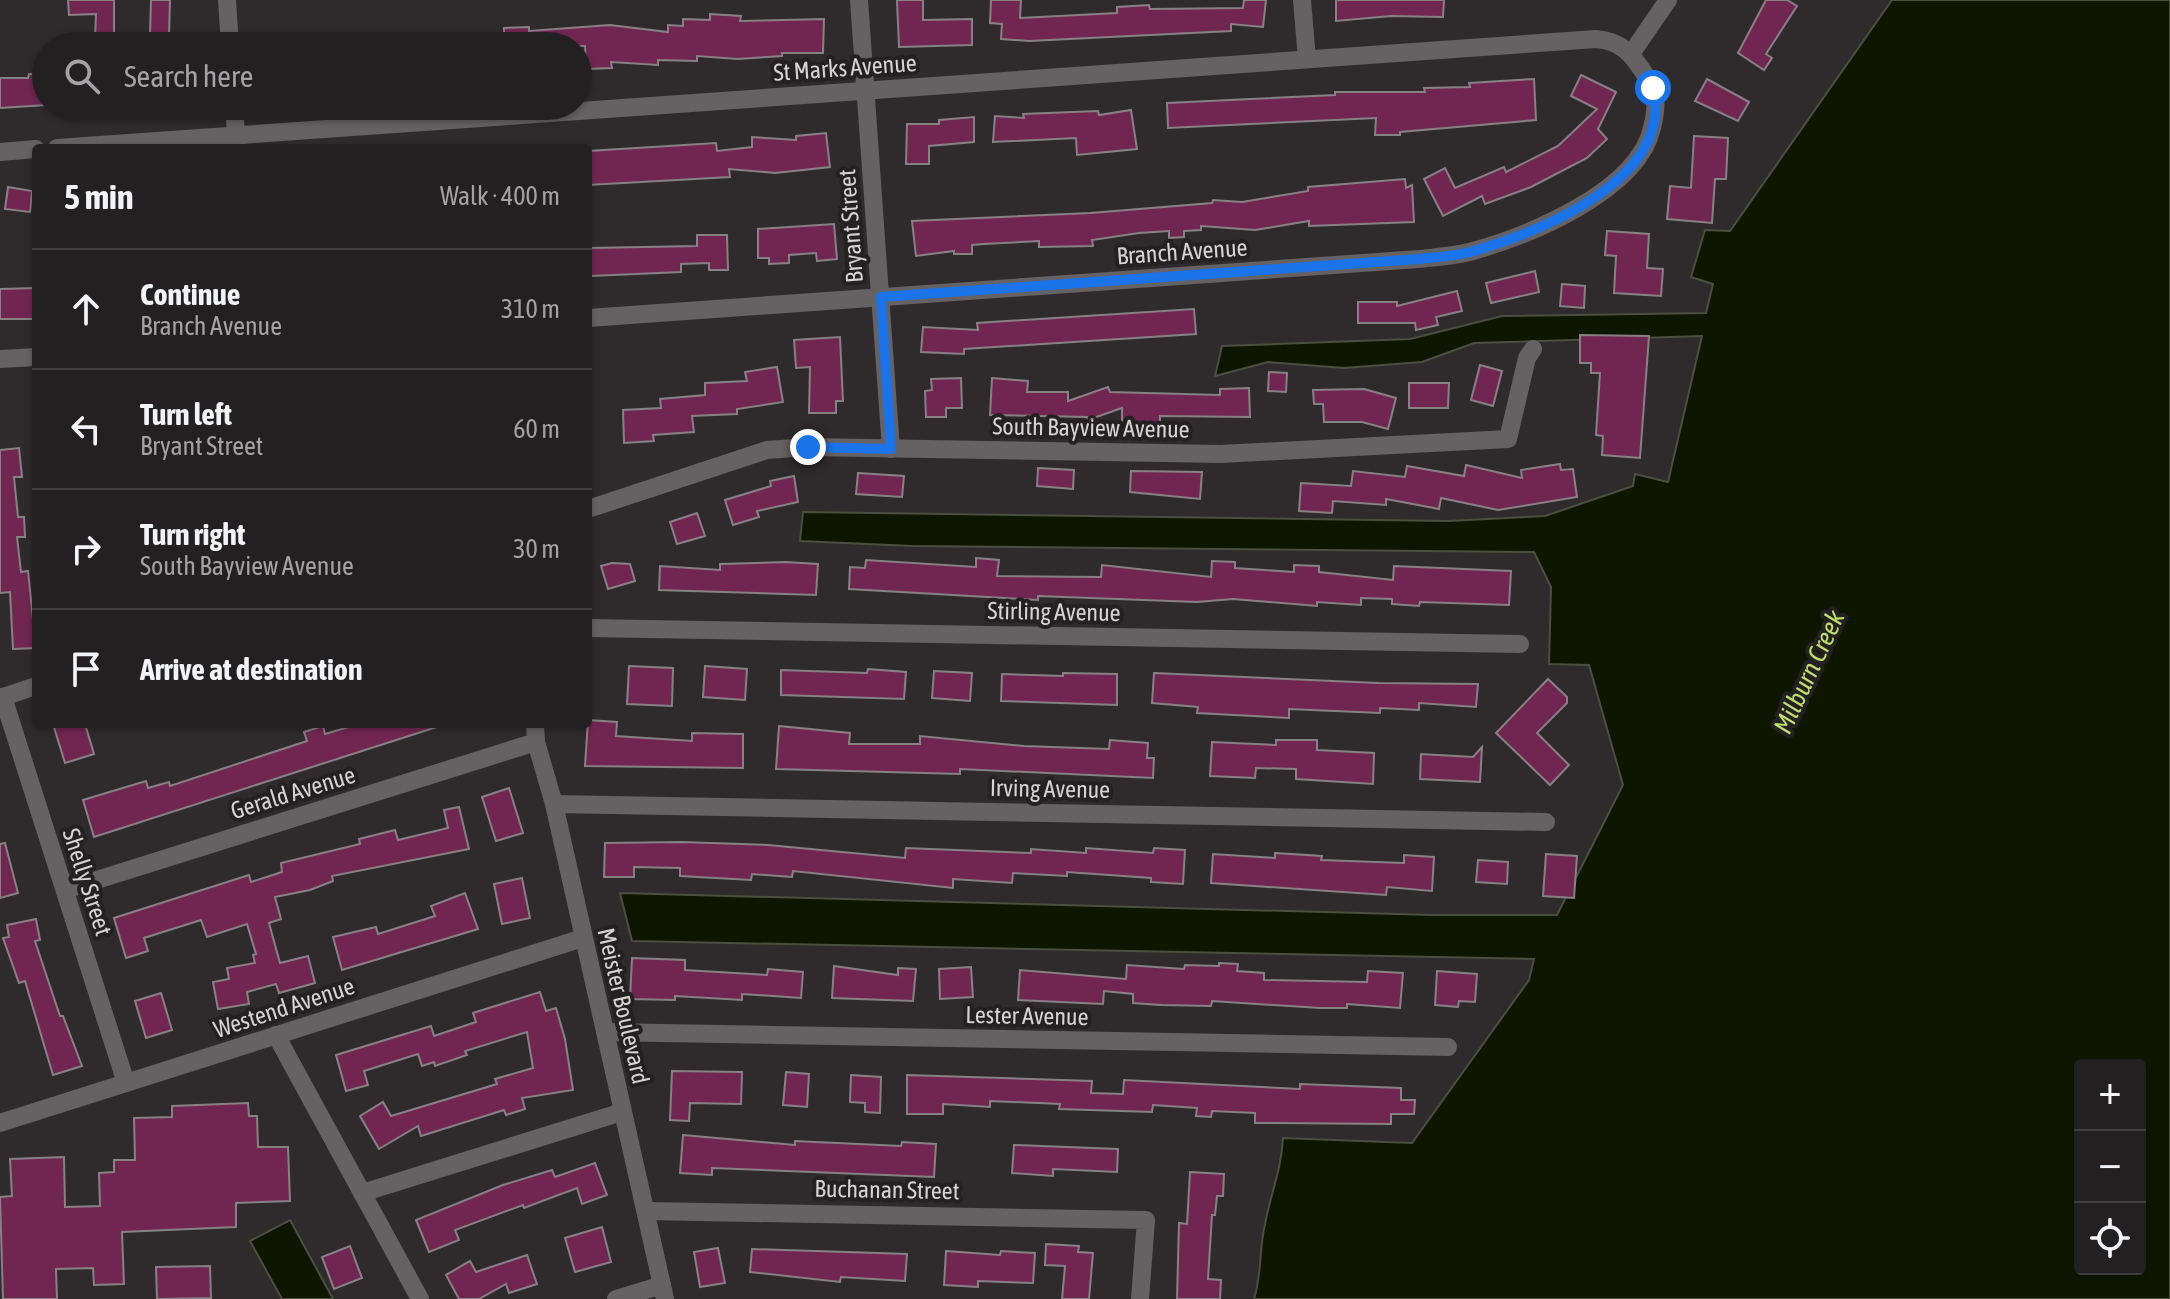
<!DOCTYPE html>
<meta charset="utf-8">
<style>
body{margin:0;font-family:"Asap Condensed",sans-serif;background:#2b282a;color:#f1f3f6}
.controls{position:absolute;right:24px;bottom:24px;display:grid;overflow:hidden;border-radius:8px;box-shadow:0 2px 6px #0004}
.controls button{width:72px;height:72px;display:grid;place-items:center;padding:0;border:0;border-bottom:2px solid #403e3f;background:#232021;color:#f1f3f6;font:40px sans-serif}
.stop{position:absolute;width:24px;height:24px;margin:-18px;border:6px solid #1a73e8;border-radius:50%;background:#fff}
.stop.end{background:#1a73e8;border-color:#fff;box-shadow:0 2px 8px #0008}
.list{margin:0;padding:0;list-style:none}
h2{display:flex;justify-content:space-between;align-items:center;height:104px;margin:0;padding:0 32px;font-size:34px}
h2 small{font-size:26px;font-weight:400;color:#a3a3a5}
.list li{display:grid;grid-template-columns:52px 1fr auto;gap:24px;align-items:center;box-sizing:border-box;height:120px;padding:0 32px;border-top:2px solid #403e3f}
.list b{display:block;font-size:30px;white-space:nowrap}
.list p{margin:0;font-size:26px;white-space:nowrap;color:#a3a3a5}
.list em{font-size:26px;font-style:normal;color:#a3a3a5}
.icon{flex:none;width:44px;height:44px;fill:none;stroke:currentColor;stroke-width:2;stroke-linecap:round;stroke-linejoin:round}
.map{position:relative;flex:none;width:2170px;height:1299px;overflow:hidden}
.search{position:absolute;background:#232021;box-shadow:0 2px 6px #0004;left:32px;top:32px;width:560px;height:88px;display:flex;align-items:center;gap:20px;box-sizing:border-box;padding:0 28px;border-radius:44px;color:#a3a3a5;font-size:30px}
.panel{position:absolute;background:#232021;box-shadow:0 2px 6px #0004;left:32px;top:144px;width:560px;height:584px;border-radius:8px}
.map>svg:first-child{display:block}
.water{fill:#0f1600;stroke:#4b4f40;stroke-width:2;fill-rule:evenodd}
.building{fill:#712652;stroke:#878184;stroke-width:2}
.lines{fill:none;stroke-linecap:round;stroke-linejoin:round}
.street{stroke:#666163;stroke-width:18}
.route{stroke:#1a73e8;stroke-width:10}
.labels{text-anchor:middle;stroke-width:8;stroke-linejoin:round;paint-order:stroke}
.street-label{font-size:24px;fill:#d6d3d4;stroke:#252022}
.water-label{font-size:26px;font-style:italic;fill:#bedf6b;stroke:#252022}
</style>
<div class="map">
<svg width="2170" height="1299" viewBox="0 0 2170 1299">
<rect width="100%" height="100%" fill="#2f2a2c"/>
<g class="water">
<path d="M1892,0H2170V1299H1254C1262,1274 1259,1249 1265,1224C1271,1192 1281,1172 1283,1138L1412,1143L1529,980L1534,959L632,941L620,893L1433,915H1557L1623,785L1589,665L1549,664L1551,587L1534,552L912,546L800,541L803,512L1449,521L1545,516L1633,486L1635,474L1668,482L1702,336L1474,343L1422,362L1344,368L1268,362L1215,376L1222,346L1410,339L1502,316L1706,313L1713,284L1691,277L1705,230L1730,231ZM2080,1065H2140V1269H2080Z"/>
<polygon points="290,1220 333,1299 282,1299 250,1241"/>
</g>
<g class="building">
<polygon points="68,0 114,0 114,39 95,39 96,14 69,15"/>
<polygon points="151,0 170,0 169,35 150,34"/>
<polygon points="897,0 923,0 923,20 972,19 972,45 899,47"/>
<polygon points="991,0 1021,0 1020,18 1117,13 1117,7 1149,5 1150,9 1243,8 1244,0 1266,0 1263,27 1231,24 1231,31 1029,41 1001,39 1002,24 990,23"/>
<polygon points="1336,0 1444,0 1443,17 1391,16 1336,21"/>
<polygon points="1766,0 1787,0 1797,6 1766,54 1772,58 1764,70 1738,53"/>
<polygon points="710,14 741,16 740,21 824,19 823,53 782,53 782,56 738,59 697,56 697,61 658,60 658,65 611,62 612,68 586,69 585,46 504,46 504,28 529,27 529,31 610,25 668,32 668,25 683,26 683,19 710,20"/>
<polygon points="29,74 46,74 46,105 0,108 0,78 28,78"/>
<polygon points="1581,75 1616,92 1598,129 1607,139 1587,158 1531,187 1485,204 1482,196 1443,216 1424,179 1445,168 1455,188 1504,167 1506,172 1558,146 1597,109 1571,96"/>
<polygon points="1534,79 1536,120 1400,132 1400,135 1375,135 1376,118 1168,128 1167,103 1335,95 1335,92 1425,92 1424,88 1470,87 1469,83"/>
<polygon points="1707,79 1749,102 1738,121 1695,101"/>
<polygon points="1131,110 1137,149 1077,155 1076,138 993,142 995,116 1024,118 1023,114 1098,111 1099,115"/>
<polygon points="974,117 974,142 929,146 929,164 906,164 907,124 939,124 939,120"/>
<polygon points="826,133 830,167 775,173 729,169 730,177 588,185 588,151 716,143 717,151 752,147 752,137 796,140 796,136"/>
<polygon points="1694,136 1728,138 1726,179 1715,179 1712,223 1667,219 1670,186 1691,188"/>
<polygon points="1405,179 1406,188 1412,185 1414,222 1309,226 1309,221 1255,230 1201,226 1201,230 1184,231 1184,237 1169,238 1169,231 1139,233 1092,240 1093,246 1039,247 1039,241 984,244 972,245 972,254 954,254 954,251 916,256 912,221 1090,213 1212,203 1213,200 1242,202 1308,191 1308,187"/>
<polygon points="8,187 32,191 30,212 5,209"/>
<polygon points="834,224 837,259 817,261 816,253 789,255 789,263 769,264 769,258 758,258 758,229"/>
<polygon points="1607,231 1649,234 1647,268 1663,269 1661,296 1614,293 1616,256 1605,255"/>
<polygon points="697,235 727,235 728,270 709,270 709,263 681,264 681,272 591,276 590,248 697,246"/>
<polygon points="1535,271 1539,292 1491,303 1486,283"/>
<polygon points="1562,284 1585,286 1584,308 1560,306"/>
<polygon points="36,288 36,319 0,319 0,289"/>
<polygon points="1457,291 1462,311 1436,317 1438,325 1416,330 1415,323 1358,323 1358,302 1397,302 1397,306"/>
<polygon points="1194,309 1196,334 964,349 964,354 921,352 923,327 978,330 977,323"/>
<polygon points="1580,335 1649,336 1640,458 1602,455 1603,436 1596,435 1600,373 1591,373 1591,363 1580,363"/>
<polygon points="840,337 843,401 836,401 836,413 809,413 810,367 796,368 794,340"/>
<polygon points="1480,365 1502,371 1493,406 1471,400"/>
<polygon points="777,367 783,402 737,409 737,414 692,416 694,432 653,435 654,441 624,443 623,410 661,408 660,399 705,395 705,383 747,381 745,372"/>
<polygon points="1269,372 1287,373 1286,392 1268,391"/>
<polygon points="961,378 962,408 946,408 946,417 926,417 925,391 932,390 931,379"/>
<polygon points="992,378 1028,381 1027,392 1068,392 1068,401 1108,387 1110,392 1220,395 1220,389 1249,388 1250,417 1160,416 1160,423 1122,424 1122,408 1088,420 1087,417 990,415"/>
<polygon points="1409,383 1449,383 1448,408 1409,408"/>
<polygon points="1364,389 1396,398 1388,429 1362,422 1324,422 1323,404 1314,404 1313,390"/>
<polygon points="19,448 22,477 14,477 18,517 24,517 25,537 17,537 21,572 28,571 36,648 13,649 10,592 0,593 0,450"/>
<polygon points="1560,464 1561,470 1573,469 1577,497 1498,510 1441,498 1439,509 1386,499 1386,505 1333,501 1332,513 1299,511 1301,483 1351,486 1353,471 1405,477 1407,466 1464,476 1466,465 1522,478 1521,470"/>
<polygon points="1038,468 1074,470 1073,489 1037,486"/>
<polygon points="1131,471 1202,472 1200,499 1130,492"/>
<polygon points="858,473 904,476 902,497 856,494"/>
<polygon points="794,476 798,502 757,511 759,517 733,525 725,500 771,486 770,481"/>
<polygon points="697,513 705,536 677,544 670,522"/>
<polygon points="976,558 999,560 997,576 1101,577 1102,565 1211,577 1212,561 1235,562 1235,568 1294,572 1294,565 1319,566 1319,572 1393,580 1394,566 1511,571 1509,605 1420,602 1419,606 1392,604 1392,599 1361,598 1361,605 1317,602 1317,606 1233,599 1197,602 1038,596 1038,600 849,589 850,567 865,568 866,560 976,567"/>
<polygon points="786,562 818,564 816,595 659,590 660,566 720,570 720,564"/>
<polygon points="612,563 630,564 635,581 608,589 601,566"/>
<polygon points="629,666 673,668 672,706 627,704"/>
<polygon points="705,666 747,669 745,700 703,697"/>
<polygon points="868,669 906,672 904,699 781,695 781,670 867,673"/>
<polygon points="934,671 972,673 970,701 932,698"/>
<polygon points="1063,673 1117,674 1117,705 1001,701 1002,674 1063,676"/>
<polygon points="1154,673 1378,683 1478,684 1476,707 1419,703 1419,710 1380,708 1380,713 1289,709 1289,718 1197,713 1198,707 1152,703"/>
<polygon points="1548,679 1567,697 1567,703 1537,733 1569,765 1550,785 1496,733"/>
<polygon points="588,720 617,722 616,736 692,741 692,733 743,734 743,768 585,766"/>
<polygon points="53,724 85,724 94,754 65,763"/>
<polygon points="359,724 443,725 94,837 83,800 146,781 148,788 169,782 170,786 307,741 304,732 323,726 325,734"/>
<polygon points="779,726 850,733 849,744 920,744 920,736 1024,746 1109,749 1110,740 1148,743 1147,758 1154,758 1153,778 960,769 960,774 776,769"/>
<polygon points="1276,740 1317,740 1317,750 1374,753 1373,784 1296,779 1296,769 1256,768 1255,778 1210,776 1212,742 1276,745"/>
<polygon points="1482,747 1480,782 1420,779 1421,754 1473,757"/>
<polygon points="509,788 523,833 496,841 482,797"/>
<polygon points="459,807 469,849 332,876 333,881 310,890 275,897 281,919 269,923 280,963 308,956 315,983 279,993 276,984 247,992 249,1004 218,1009 213,982 229,979 227,968 255,963 253,955 256,954 247,924 207,937 201,920 144,938 148,951 126,958 114,918 249,875 251,882 282,872 281,863 360,844 359,839 395,830 398,840 448,828 444,810"/>
<polygon points="682,842 768,845 905,858 906,848 1031,853 1031,849 1086,853 1086,848 1153,853 1154,848 1185,850 1183,884 1151,882 1151,878 1067,872 1067,876 1013,873 1012,883 953,879 953,888 793,871 792,877 752,874 751,880 680,876 680,868 634,867 634,877 604,877 605,843"/>
<polygon points="5,843 18,893 0,898 0,844"/>
<polygon points="1275,853 1322,856 1321,860 1404,863 1404,855 1434,857 1432,891 1387,887 1386,895 1211,883 1213,854 1275,858"/>
<polygon points="1546,854 1577,856 1574,898 1543,896"/>
<polygon points="1478,860 1508,862 1507,884 1476,882"/>
<polygon points="522,878 530,918 502,924 494,884"/>
<polygon points="465,893 478,929 342,970 333,937 376,927 378,934 435,916 431,906"/>
<polygon points="36,919 40,940 35,941 60,1016 63,1016 82,1066 53,1075 25,981 19,983 3,938 9,937 7,925"/>
<polygon points="632,958 685,960 685,970 767,975 768,969 803,972 801,998 742,994 742,1000 675,996 675,1000 630,999"/>
<polygon points="1219,963 1238,964 1237,971 1264,973 1264,980 1367,982 1368,971 1403,973 1400,1008 1347,1004 1347,1008 1320,1008 1212,1001 1211,1006 1161,1005 1133,1003 1133,994 1104,991 1103,1004 1018,1000 1020,970 1126,979 1127,965 1184,969 1185,965 1219,966"/>
<polygon points="834,966 898,975 898,968 916,969 913,1001 832,998"/>
<polygon points="971,967 973,997 940,999 939,969"/>
<polygon points="1437,971 1477,974 1475,1002 1459,1001 1458,1007 1435,1005"/>
<polygon points="540,992 546,1011 556,1008 565,1039 573,1090 522,1098 525,1109 506,1115 504,1110 421,1136 418,1126 379,1149 360,1116 383,1102 391,1116 497,1084 495,1079 533,1068 527,1032 465,1051 467,1055 435,1066 434,1062 422,1066 418,1054 364,1071 368,1085 346,1091 336,1055 431,1026 434,1036 476,1022 473,1013"/>
<polygon points="161,993 172,1030 146,1038 135,1001"/>
<polygon points="672,1071 742,1072 741,1104 690,1103 689,1121 670,1120"/>
<polygon points="786,1072 809,1074 807,1107 783,1105"/>
<polygon points="851,1075 881,1077 880,1113 865,1112 865,1103 850,1102"/>
<polygon points="907,1075 1092,1081 1091,1093 1123,1094 1124,1080 1300,1089 1300,1084 1401,1088 1401,1100 1415,1100 1414,1114 1391,1114 1391,1124 1274,1123 1255,1123 1255,1113 1212,1111 1211,1117 1196,1116 1197,1108 1153,1105 1152,1112 1059,1109 1060,1104 990,1101 990,1107 943,1104 943,1114 907,1114"/>
<polygon points="248,1103 249,1116 257,1116 258,1147 288,1147 290,1201 236,1203 236,1227 122,1232 124,1284 94,1285 93,1268 56,1269 57,1299 3,1299 0,1197 12,1196 10,1159 64,1157 65,1207 100,1206 99,1173 114,1172 114,1160 135,1160 134,1118 172,1117 172,1106"/>
<polygon points="683,1135 795,1145 795,1141 901,1146 902,1142 936,1144 934,1177 712,1168 712,1175 680,1173"/>
<polygon points="1014,1145 1118,1149 1117,1172 1053,1169 1053,1176 1012,1173"/>
<polygon points="595,1163 607,1195 582,1204 577,1188 524,1208 523,1205 455,1230 459,1240 429,1252 416,1220 503,1185 552,1170 555,1177"/>
<polygon points="1190,1172 1224,1174 1223,1196 1217,1196 1215,1215 1212,1215 1208,1279 1221,1280 1220,1299 1177,1299 1179,1223 1187,1224"/>
<polygon points="602,1227 611,1262 575,1272 565,1238"/>
<polygon points="1046,1244 1079,1246 1078,1252 1093,1253 1089,1299 1062,1299 1065,1266 1045,1265"/>
<polygon points="350,1246 362,1278 334,1289 322,1257"/>
<polygon points="718,1248 725,1283 700,1287 694,1252"/>
<polygon points="752,1249 907,1254 905,1281 841,1277 840,1282 750,1272"/>
<polygon points="946,1251 1000,1255 1001,1251 1035,1253 1033,1283 978,1281 978,1287 944,1285"/>
<polygon points="527,1255 537,1284 509,1293 506,1284 479,1299 459,1299 446,1275 470,1261 476,1272"/>
<polygon points="210,1266 211,1298 157,1299 156,1267"/>
</g>
<g class="lines">
<g class="street">
<polyline points="227,0 230,46"/>
<polyline points="859,0 891,449"/>
<polyline points="1302,0 1307,59"/>
<polyline points="1631,54 1668,0"/>
<polyline points="234,106 237,148"/>
<path d="M57,148L1596,39C1622,41 1632,54 1646,76C1658,95 1657,107 1652,128C1638,191 1530,235 1473,251C1456,256 1437,257 1419,259L588,318"/>
<polyline points="0,152 36,149"/>
<polyline points="0,359 36,357"/>
<polyline points="588,509 767,450 808,447 1221,454 1508,439 1527,358 1533,349"/>
<polyline points="588,628 1520,644"/>
<polyline points="3,697 126,1083"/>
<polyline points="0,698 36,686"/>
<polyline points="535,724 536,742 554,804 665,1299"/>
<polyline points="554,804 1546,822"/>
<polyline points="65,890 536,742"/>
<polyline points="605,1032 1448,1047"/>
<polyline points="276,1035 420,1299"/>
<polyline points="0,1123 583,938"/>
<polyline points="362,1193 622,1112"/>
<polyline points="646,1211 1146,1220 1140,1299"/>
<polyline points="616,1299 662,1285"/>
</g>
</g>
<g class="lines">
<path class="route" d="M808,447L891,449L881,297L1419,259C1437,257 1457,256 1474,251C1542,231 1675,178 1653,88"/>
</g>
<g class="labels">
<g class="street-label">
<text transform="translate(845 68) rotate(-4)" y="8">St Marks Avenue</text>
<text transform="translate(851 226) rotate(-94)" y="8">Bryant Street</text>
<text transform="translate(1182 252) rotate(-4)" y="8">Branch Avenue</text>
<text transform="translate(1091 428) rotate(1)" y="8">South Bayview Avenue</text>
<text transform="translate(1054 612) rotate(1)" y="8">Stirling Avenue</text>
<text transform="translate(1050 789) rotate(1)" y="8">Irving Avenue</text>
<text transform="translate(293 793) rotate(-17)" y="8">Gerald Avenue</text>
<text transform="translate(87 882) rotate(72)" y="8">Shelly Street</text>
<text transform="translate(623 1006) rotate(77)" y="8">Meister Boulevard</text>
<text transform="translate(284 1008) rotate(-18)" y="8">Westend Avenue</text>
<text transform="translate(1027 1016) rotate(1)" y="8">Lester Avenue</text>
<text transform="translate(887 1190) rotate(1)" y="8">Buchanan Street</text>
</g>
<g class="water-label">
<text transform="translate(1809 672) rotate(-65)" y="9">Milburn Creek</text>
</g>
</g>
</svg>
<div class="controls">
<button>+</button>
<button>−</button>
<button><svg class="icon" aria-label="locate" viewBox="0 0 24 24"><circle cx="12" cy="12" r="6"/><path d="M12 2v4M12 18v4M2 12h4M18 12h4"/></svg></button>
</div>
<div class="stop" style="left:1653px;top:88px"></div>
<div class="stop end" style="left:808px;top:447px"></div>
<div class="search"><svg class="icon" aria-label="search" viewBox="0 0 24 24"><circle cx="10" cy="10" r="6"/><path d="M15 15l6 6"/></svg>Search here</div>
<section class="panel">
<h2>5 min<small>Walk · 400 m</small></h2>
<ul class="list">
<li><svg class="icon" aria-label="ahead" viewBox="0 0 24 24"><path d="M12 20V5M6 11l6-6 6 6"/></svg><div><b>Continue</b><p>Branch Avenue</p></div><em>310 m</em></li>
<li><svg class="icon" aria-label="left" viewBox="0 0 24 24"><path d="M17 20v-9H6M10 6l-5 5 5 5"/></svg><div><b>Turn left</b><p>Bryant Street</p></div><em>60 m</em></li>
<li><svg class="icon" aria-label="right" viewBox="0 0 24 24"><path d="M7 20v-9h11M14 6l5 5-5 5"/></svg><div><b>Turn right</b><p>South Bayview Avenue</p></div><em>30 m</em></li>
<li><svg class="icon" aria-label="arrive" viewBox="0 0 24 24"><path d="M6 21V4h12l-3 4 3 4H6"/></svg><div><b>Arrive at destination</b></div></li>
</ul>
</section>
</div>
